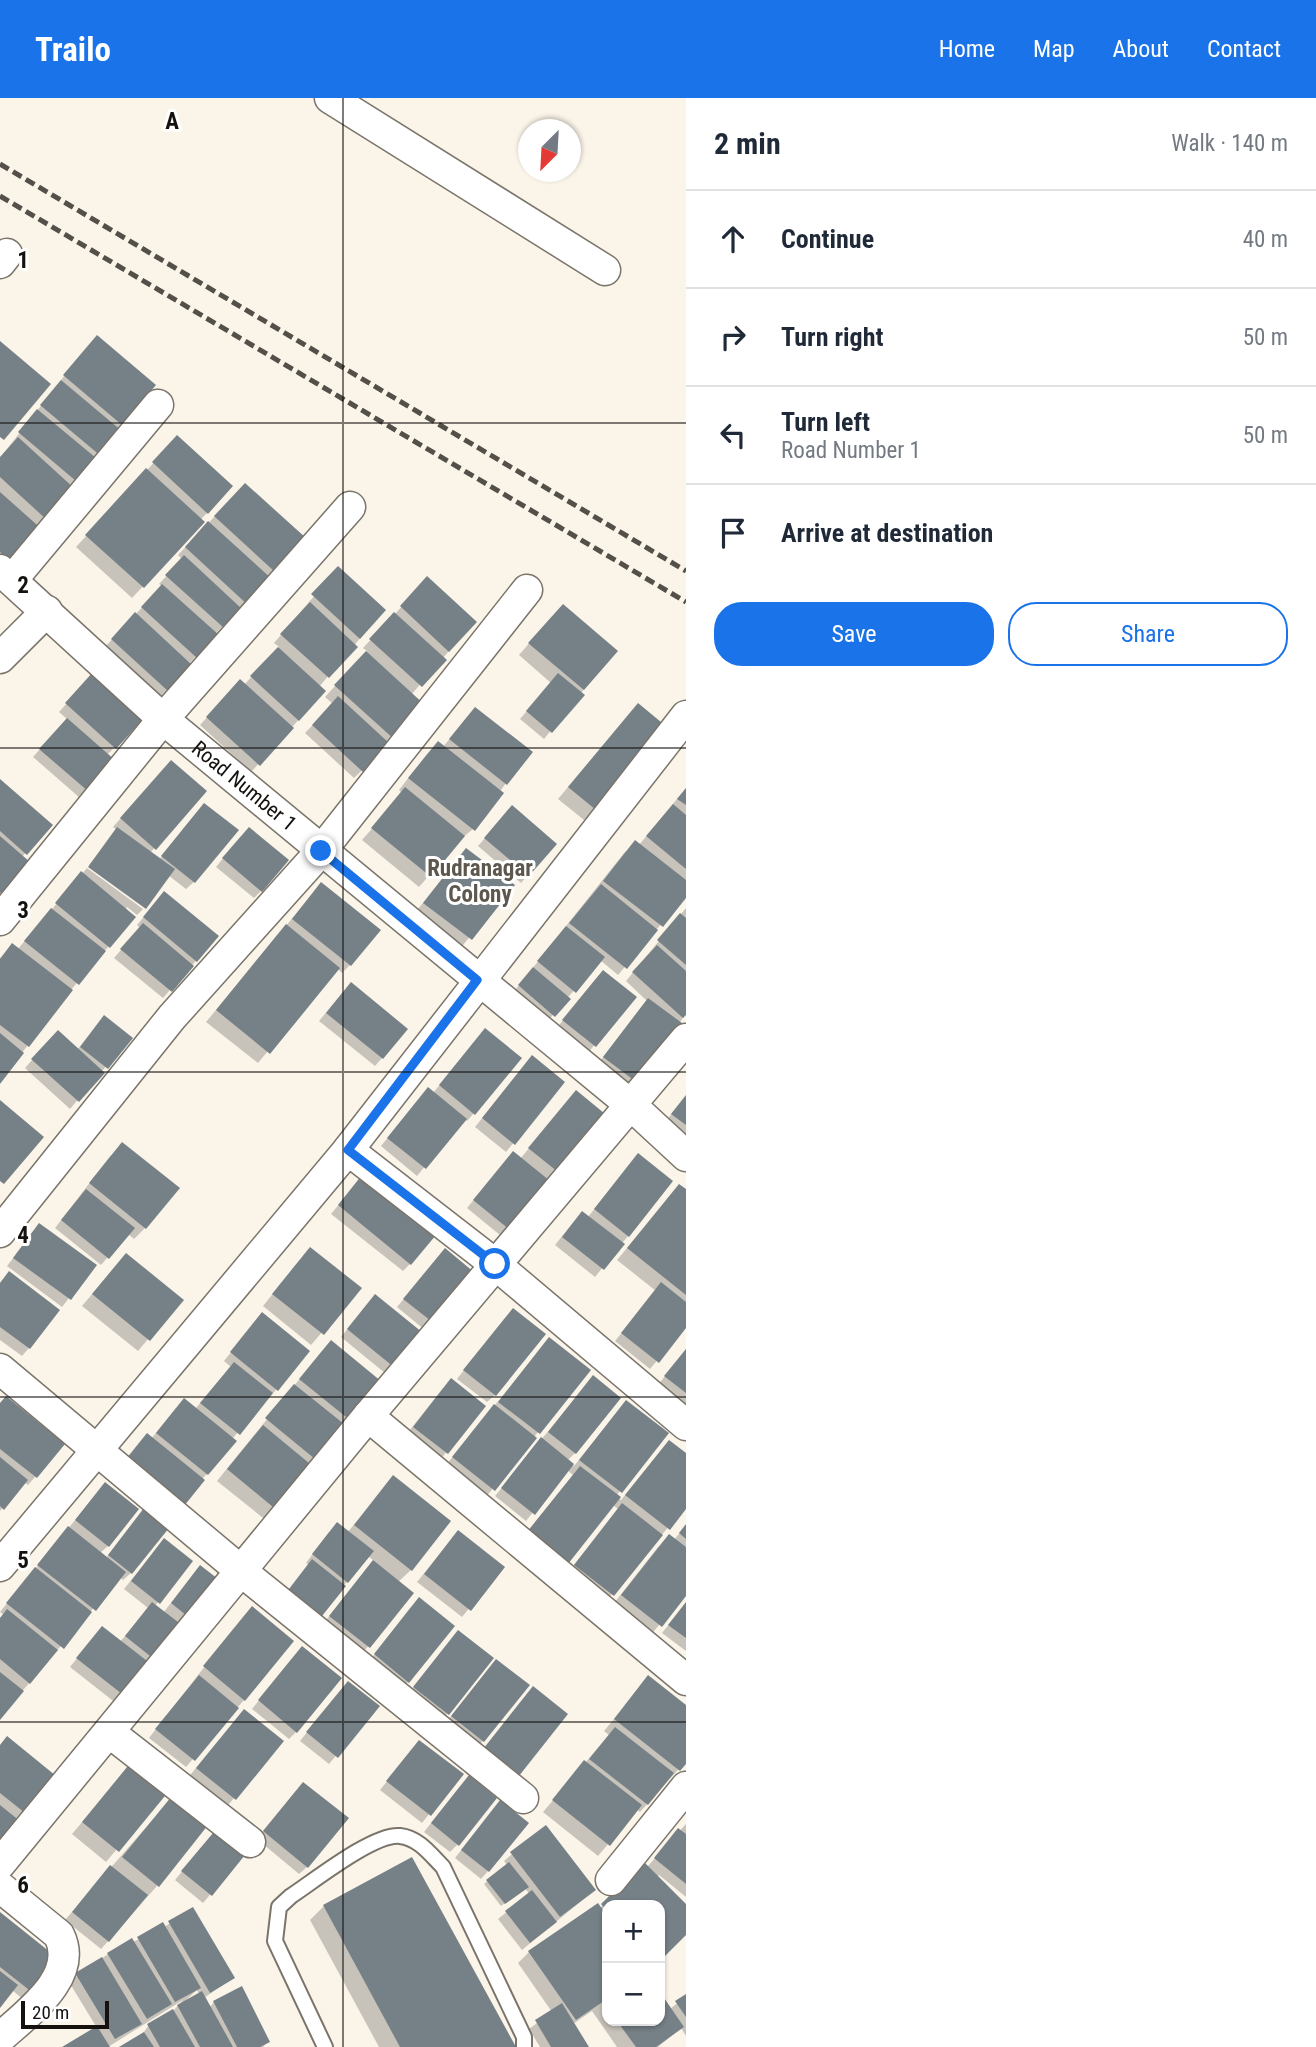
<!DOCTYPE html>
<meta charset="utf-8">
<style>
body{margin:0;font-family:"Roboto Condensed",sans-serif;background:#f2f2f3;color:#1f2937}
.controls{position:absolute;right:21px;bottom:21px;display:grid;overflow:hidden;border-radius:14px;box-shadow:0 2px 5px #0004}
.controls button{width:63px;height:63px;display:grid;place-items:center;padding:0;border:0;border-bottom:2px solid #e0e1e3;background:#fff;color:#1f2937;font:35px sans-serif}
.compass{position:absolute;left:518px;top:21px;width:63px;height:63px;border-radius:50%;background:#fff;box-shadow:0 2px 5px #0004;rotate:204deg}
.scale{position:absolute;left:21px;bottom:18px;width:88px;box-sizing:border-box;padding-left:7px;border:4px solid #14110e;border-top:0;font-size:19px;line-height:24px;white-space:nowrap;color:#14110e;-webkit-text-stroke:5px #fff;paint-order:stroke}
.stop{position:absolute;width:21px;height:21px;margin:-16px;border:5px solid #1a73e8;border-radius:50%;background:#fff}
.stop.end{background:#1a73e8;border-color:#fff;box-shadow:0 2px 7px #0008}
.list{margin:0;padding:0;list-style:none}
h2{display:flex;justify-content:space-between;align-items:center;height:91px;margin:0;padding:0 28px;font-size:30px}
h2 small{font-size:23px;font-weight:400;color:#747a83}
.list li{display:grid;grid-template-columns:46px 1fr auto;gap:21px;align-items:center;box-sizing:border-box;height:98px;padding:0 28px;border-top:2px solid #e0e1e3}
.list b{display:block;font-size:26px;white-space:nowrap}
.list p{margin:0;font-size:23px;white-space:nowrap;color:#747a83}
.list em{font-size:23px;font-style:normal;color:#747a83}
.actions{display:flex;gap:14px;padding:21px 28px}
.actions a{flex:1;padding:16px 0;border:2px solid #1a73e8;border-radius:28px;text-align:center;font-size:24px;color:#1a73e8}
.actions .main{background:#1a73e8;color:#fff}
.icon{flex:none;width:38px;height:38px;fill:none;stroke:currentColor;stroke-width:2;stroke-linecap:round;stroke-linejoin:round}
.map{position:relative;flex:none;width:686px;height:1949px;overflow:hidden}
header{display:flex;align-items:center;gap:42px;box-sizing:border-box;height:98px;padding:0 35px;background:#1a73e8;color:#fff}
header strong{font-size:33px}
nav{display:flex;gap:38px;margin-inline-start:auto;font-size:24px}
main{display:flex}
aside{flex:1;background:#fff}
.map>svg:first-child{display:block}
.shadow{fill:#0003;fill-rule:evenodd}
.building{fill:#768187}
.lines{fill:none;stroke-linecap:round;stroke-linejoin:round}
.service-casing{stroke:#7a746a;stroke-width:18}
.minor-casing{stroke:#7a746a;stroke-width:33}
.service{stroke:#fff;stroke-width:14}
.minor{stroke:#fff;stroke-width:30}
.rail{stroke:#534f49;stroke-width:5;stroke-dasharray:10 5;stroke-linecap:butt}
.route{stroke:#1a73e8;stroke-width:9}
.grid{fill:none;stroke:#14110e;stroke-width:2;stroke-opacity:0.55}
.labels{text-anchor:middle;stroke-width:6;stroke-linejoin:round;paint-order:stroke}
.street-label{font-size:21px;fill:#14110e;stroke:#fff}
.neighbourhood-label{font-size:23px;font-weight:bold;fill:#5d574e;stroke:#fff}
.grid-label{font-size:23px;text-anchor:middle;font-weight:bold;fill:#14110e;stroke:#fff;stroke-width:6;stroke-linejoin:round;paint-order:stroke}
</style>
<header>
<strong>Trailo</strong>
<nav><a>Home</a><a>Map</a><a>About</a><a>Contact</a></nav>
</header>
<main>
<div class="map">
<svg width="686" height="1949" viewBox="0 0 686 1949">
<rect width="100%" height="100%" fill="#fbf4e9"/>
<g class="shadow">
<polygon points="86,250 121,325 101,357 69,388 73,391 0,468 0,360"/>
<polygon points="170,347 207,415 200,422 203,424 132,500 76,449"/>
<polygon points="234,398 303,440 267,479 248,506 238,512 215,536 160,599 105,549 162,488 159,486 182,461 178,457"/>
<polygon points="338,470 384,512 319,589 324,594 251,674 200,627 233,591 244,587 279,549 274,545"/>
<polygon points="407,503 474,524 411,597 394,641 354,680 305,635 333,606 325,599 367,553 363,550"/>
<polygon points="552,519 615,553 544,641 520,621 551,585 519,557"/>
<polygon points="86,584 115,649 107,657 114,663 80,700 33,659 67,621 59,614"/>
<polygon points="468,618 506,685 473,731 461,741 419,789 362,742 398,701 402,695 399,692 427,656 438,645 443,649"/>
<polygon points="627,619 595,711 584,722 558,701"/>
<polygon points="163,672 204,693 150,755 159,762 197,714 194,784 186,791 168,777 146,808 89,767 117,732 113,729"/>
<polygon points="0,683 50,727 22,759 27,764 0,794"/>
<polygon points="686,690 686,797 618,877 600,862 546,925 512,896 624,755 636,744 639,747"/>
<polygon points="505,717 528,777 521,785 478,748"/>
<polygon points="241,738 261,793 254,800 216,769"/>
<polygon points="466,752 512,787 459,852 413,817"/>
<polygon points="87,770 143,811 137,817 127,809 125,812 134,819 70,893 0,983 0,860 12,848 17,852"/>
<polygon points="314,794 350,867 342,875 337,870 258,965 206,924"/>
<polygon points="157,803 217,839 163,900 114,860 140,830 137,827"/>
<polygon points="686,810 686,915 634,995 597,967 647,903 626,883"/>
<polygon points="596,881 634,899 587,956 556,931"/>
<polygon points="343,894 382,960 375,968 319,923"/>
<polygon points="97,927 130,940 70,1011 25,970 50,942 77,952"/>
<polygon points="478,940 474,1015 467,1023 464,1021 417,1078 381,1048 421,999 433,995"/>
<polygon points="525,967 563,984 506,1054 475,1029"/>
<polygon points="576,994 553,1087 506,1142 467,1110 506,1063 520,1061"/>
<polygon points="686,998 686,1040 665,1024"/>
<polygon points="111,1057 145,1130 134,1141 128,1136 101,1167 55,1130"/>
<polygon points="631,1065 628,1138 595,1179 555,1147 575,1122 588,1119"/>
<polygon points="355,1087 410,1166 403,1173 331,1116"/>
<polygon points="679,1088 686,1093 686,1228 650,1271 615,1243 656,1193 617,1162"/>
<polygon points="39,1127 94,1168 62,1209 7,1168"/>
<polygon points="438,1160 431,1237 397,1209"/>
<polygon points="299,1163 359,1191 311,1247 263,1208"/>
<polygon points="115,1169 181,1202 138,1253 82,1208"/>
<polygon points="9,1176 29,1250 22,1258 0,1242 0,1185"/>
<polygon points="368,1206 426,1240 391,1280 341,1239"/>
<polygon points="505,1220 495,1297 487,1304 457,1281"/>
<polygon points="255,1224 276,1292 232,1341 234,1343 207,1376 201,1382 116,1374 147,1337 151,1341 176,1310 195,1311 231,1269 224,1263"/>
<polygon points="549,1241 588,1272 486,1399 446,1367"/>
<polygon points="686,1251 686,1309 658,1287"/>
<polygon points="323,1252 380,1284 308,1366 273,1428 217,1383"/>
<polygon points="586,1287 575,1355 567,1363 574,1368 616,1316 666,1336 616,1398 621,1402 669,1344 686,1357 686,1408 602,1508 564,1479 619,1412 613,1407 518,1446 573,1377 567,1372 526,1423 495,1398"/>
<polygon points="443,1290 484,1309 439,1363 406,1337"/>
<polygon points="0,1306 63,1346 35,1379 28,1387 24,1384 0,1413"/>
<polygon points="393,1379 411,1472 398,1484 411,1495 361,1557 323,1526 374,1463 368,1458 314,1524 283,1499 309,1467 306,1465 329,1434 347,1435"/>
<polygon points="98,1394 108,1448 100,1455 106,1460 137,1420 131,1475 123,1482 120,1479 0,1619 0,1520 4,1517 0,1514"/>
<polygon points="686,1427 686,1495 649,1539 611,1509 658,1449 669,1438 674,1442"/>
<polygon points="451,1442 503,1469 462,1519 417,1484"/>
<polygon points="157,1450 158,1504 155,1508 163,1515 193,1477 225,1489 117,1606 70,1569 95,1538 120,1544 148,1510 124,1491"/>
<polygon points="686,1505 686,1553 662,1535"/>
<polygon points="411,1509 408,1584 401,1591 368,1565"/>
<polygon points="241,1522 244,1602 186,1669 149,1640"/>
<polygon points="451,1542 447,1616 440,1623 407,1598"/>
<polygon points="295,1558 296,1634 289,1641 252,1611"/>
<polygon points="489,1571 483,1643 475,1651 445,1626"/>
<polygon points="648,1580 686,1609 686,1663 640,1714 637,1712 598,1758 543,1714 609,1637 604,1633"/>
<polygon points="341,1592 377,1609 329,1666 300,1643"/>
<polygon points="234,1624 282,1643 224,1712 186,1682"/>
<polygon points="0,1648 58,1682 0,1758"/>
<polygon points="412,1652 461,1676 422,1725 380,1692"/>
<polygon points="132,1665 166,1693 106,1764 72,1736"/>
<polygon points="461,1687 458,1746 450,1754 424,1734"/>
<polygon points="296,1693 307,1769 299,1776 257,1741"/>
<polygon points="176,1695 157,1788 101,1851 65,1822"/>
<polygon points="493,1712 488,1773 481,1781 455,1760"/>
<polygon points="686,1726 686,1799 659,1777 657,1779 686,1809 686,1835 660,1861 660,1807 607,1807 607,1923 660,1923 660,1897 670,1911 686,1898 686,1938 681,1930 658,1949 617,1949 592,1913 573,1926 587,1949 540,1949 529,1931 552,1914 518,1865 529,1854 600,1810 644,1766 647,1769"/>
<polygon points="211,1738 247,1753 203,1805 175,1782"/>
<polygon points="512,1756 586,1799 522,1852 498,1821 529,1796 525,1790 501,1808 484,1786 507,1767 504,1763"/>
<polygon points="324,1808 514,1949 379,1949 310,1822"/>
<path d="M192,1811L233,1880L204,1900L209,1910L214,1904L268,1943L263,1949H122L142,1937L148,1928L173,1913L183,1902L108,1949H65L97,1930L69,1884L108,1856L164,1829ZM197,1892L199,1896L185,1903Z"/>
<polygon points="0,1817 32,1894 24,1902 12,1892 0,1907"/>
</g>
<g class="building">
<polygon points="97,237 156,287 122,327 63,277"/>
<polygon points="0,243 51,286 4,342 0,339"/>
<polygon points="61,282 123,334 102,359 40,307"/>
<polygon points="37,311 96,360 76,383 18,334"/>
<polygon points="177,337 233,388 208,416 152,364"/>
<polygon points="18,339 75,391 47,422 0,379 0,359"/>
<polygon points="146,370 205,424 144,490 85,437"/>
<polygon points="245,385 306,440 275,474 214,418"/>
<polygon points="0,394 45,434 14,467 0,454"/>
<polygon points="208,423 273,482 249,508 185,449"/>
<polygon points="184,457 242,511 224,530 165,477"/>
<polygon points="338,468 386,512 360,541 311,496"/>
<polygon points="427,478 477,524 449,554 400,508"/>
<polygon points="162,486 219,537 198,561 141,509"/>
<polygon points="310,504 358,549 329,580 280,536"/>
<polygon points="563,506 618,553 584,592 528,545"/>
<polygon points="135,514 192,567 168,593 111,541"/>
<polygon points="394,514 447,562 422,589 369,541"/>
<polygon points="278,549 326,593 299,623 250,578"/>
<polygon points="366,553 426,608 395,642 334,587"/>
<polygon points="93,574 144,620 116,651 65,605"/>
<polygon points="558,575 585,597 552,635 526,613"/>
<polygon points="240,581 294,630 260,668 206,619"/>
<polygon points="338,598 389,645 363,674 312,627"/>
<polygon points="638,605 667,629 596,712 568,689"/>
<polygon points="475,609 533,654 507,687 449,641"/>
<polygon points="67,620 116,663 89,694 39,651"/>
<polygon points="438,643 504,695 475,733 408,680"/>
<polygon points="171,662 207,693 156,752 120,720"/>
<polygon points="0,681 53,727 27,757 0,733"/>
<polygon points="405,689 465,738 431,779 371,730"/>
<polygon points="686,690 686,707 677,701"/>
<polygon points="204,705 239,732 195,785 161,758"/>
<polygon points="673,706 686,717 686,771 646,738"/>
<polygon points="512,707 557,746 529,778 484,740"/>
<polygon points="117,729 175,771 146,811 88,769"/>
<polygon points="249,729 289,762 262,794 222,760"/>
<polygon points="0,738 30,764 1,796 0,794"/>
<polygon points="635,742 686,782 686,800 663,829 603,783"/>
<polygon points="466,750 515,787 472,842 423,805"/>
<polygon points="81,773 136,819 110,850 55,805"/>
<polygon points="321,784 381,832 351,868 292,821"/>
<polygon points="601,786 658,832 627,871 569,825"/>
<polygon points="164,793 219,838 197,864 143,819"/>
<polygon points="51,810 106,853 79,887 24,843"/>
<polygon points="680,815 686,820 686,867 657,842"/>
<polygon points="143,825 194,868 172,894 120,851"/>
<polygon points="286,826 340,870 270,956 216,912"/>
<polygon points="566,828 605,859 576,895 537,863"/>
<polygon points="12,845 73,892 29,949 0,927 0,861"/>
<polygon points="657,847 686,873 686,917 683,920 632,874"/>
<polygon points="533,869 571,901 555,919 518,887"/>
<polygon points="603,872 637,899 596,949 562,922"/>
<polygon points="351,884 408,931 383,961 326,915"/>
<polygon points="648,900 686,928 643,989 603,959"/>
<polygon points="104,917 133,940 108,971 80,949"/>
<polygon points="485,930 522,960 475,1017 439,987"/>
<polygon points="58,932 105,975 79,1004 31,961"/>
<polygon points="0,935 24,955 0,986"/>
<polygon points="532,957 565,984 515,1047 482,1020"/>
<polygon points="428,989 467,1021 426,1071 387,1040"/>
<polygon points="576,992 610,1020 563,1078 528,1050"/>
<polygon points="686,997 686,1027 671,1016"/>
<polygon points="0,1002 44,1039 4,1086 0,1083"/>
<polygon points="122,1044 180,1090 146,1131 89,1085"/>
<polygon points="513,1053 555,1087 515,1136 473,1102"/>
<polygon points="638,1055 673,1083 629,1139 594,1111"/>
<polygon points="362,1077 436,1137 411,1167 338,1107"/>
<polygon points="679,1086 686,1091 686,1197 627,1150"/>
<polygon points="86,1091 135,1130 109,1161 61,1122"/>
<polygon points="582,1113 625,1146 604,1172 562,1139"/>
<polygon points="39,1125 97,1167 71,1202 13,1160"/>
<polygon points="310,1149 362,1190 324,1237 272,1196"/>
<polygon points="445,1150 481,1180 440,1230 403,1201"/>
<polygon points="126,1155 184,1202 150,1243 92,1196"/>
<polygon points="9,1173 60,1212 30,1251 0,1229 0,1185"/>
<polygon points="661,1184 686,1204 686,1230 659,1265 621,1235"/>
<polygon points="375,1196 428,1239 400,1274 347,1231"/>
<polygon points="513,1210 546,1236 496,1298 463,1272"/>
<polygon points="262,1214 310,1253 278,1293 230,1254"/>
<polygon points="549,1239 591,1272 540,1336 498,1304"/>
<polygon points="331,1242 382,1284 351,1323 299,1281"/>
<polygon points="686,1251 686,1295 664,1278"/>
<polygon points="234,1264 273,1295 240,1337 200,1305"/>
<polygon points="593,1277 621,1300 576,1356 548,1334"/>
<polygon points="451,1280 486,1308 448,1356 413,1329"/>
<polygon points="294,1286 344,1326 315,1361 265,1320"/>
<polygon points="6,1298 65,1346 37,1380 0,1351 0,1305"/>
<polygon points="184,1300 237,1343 208,1377 156,1335"/>
<polygon points="626,1302 669,1335 622,1395 579,1362"/>
<polygon points="494,1306 537,1340 495,1393 452,1359"/>
<polygon points="263,1327 321,1375 285,1419 227,1371"/>
<polygon points="147,1335 205,1382 180,1413 122,1366"/>
<polygon points="541,1339 574,1366 535,1417 501,1390"/>
<polygon points="669,1342 686,1355 686,1411 670,1432 625,1397"/>
<polygon points="0,1359 28,1382 4,1412 0,1408"/>
<polygon points="580,1368 621,1399 568,1466 527,1434"/>
<polygon points="393,1377 451,1423 412,1473 354,1427"/>
<polygon points="105,1384 139,1411 109,1449 75,1422"/>
<polygon points="622,1405 663,1437 614,1498 574,1467"/>
<polygon points="144,1410 169,1430 132,1476 108,1457"/>
<polygon points="337,1424 374,1453 348,1485 312,1456"/>
<polygon points="686,1426 686,1441 679,1435"/>
<polygon points="68,1428 126,1474 96,1513 37,1467"/>
<polygon points="458,1432 505,1469 471,1513 424,1476"/>
<polygon points="669,1436 686,1449 686,1498 662,1529 621,1497"/>
<polygon points="164,1440 193,1463 160,1506 131,1483"/>
<polygon points="312,1461 346,1488 322,1518 289,1491"/>
<polygon points="373,1462 414,1495 370,1550 329,1518"/>
<polygon points="200,1467 227,1488 197,1526 171,1505"/>
<polygon points="35,1469 92,1514 64,1551 6,1505"/>
<polygon points="419,1499 455,1528 409,1585 374,1556"/>
<polygon points="152,1504 187,1531 160,1566 125,1538"/>
<polygon points="686,1504 686,1540 668,1527"/>
<polygon points="252,1508 294,1543 245,1603 203,1568"/>
<polygon points="7,1511 58,1552 30,1586 0,1561 0,1520"/>
<polygon points="102,1528 151,1566 126,1599 76,1560"/>
<polygon points="458,1532 494,1560 449,1617 413,1589"/>
<polygon points="302,1548 342,1580 297,1635 258,1602"/>
<polygon points="496,1561 530,1587 484,1644 451,1618"/>
<polygon points="0,1574 24,1593 0,1622"/>
<polygon points="199,1577 239,1610 195,1663 155,1631"/>
<polygon points="648,1577 686,1607 686,1666 680,1673 614,1621"/>
<polygon points="348,1583 380,1608 338,1660 306,1634"/>
<polygon points="533,1588 568,1616 515,1683 480,1655"/>
<polygon points="244,1611 284,1643 236,1702 196,1670"/>
<polygon points="615,1629 674,1675 648,1707 589,1661"/>
<polygon points="7,1638 61,1682 30,1719 0,1695 0,1647"/>
<polygon points="419,1642 464,1676 431,1718 386,1683"/>
<polygon points="584,1662 642,1707 610,1748 552,1702"/>
<polygon points="132,1663 169,1693 119,1754 82,1724"/>
<polygon points="469,1677 497,1700 459,1748 431,1725"/>
<polygon points="303,1684 349,1720 308,1770 263,1733"/>
<polygon points="176,1693 212,1722 159,1789 122,1759"/>
<polygon points="500,1702 529,1725 489,1774 461,1752"/>
<polygon points="0,1707 26,1728 0,1760"/>
<polygon points="546,1727 596,1792 560,1819 510,1754"/>
<polygon points="219,1728 249,1752 212,1798 181,1773"/>
<polygon points="678,1730 686,1736 686,1786 654,1760"/>
<polygon points="412,1759 516,1949 400,1949 323,1807"/>
<polygon points="509,1764 529,1789 505,1806 486,1782"/>
<polygon points="644,1764 686,1806 686,1837 660,1863 660,1807 607,1807 607,1812 601,1806"/>
<polygon points="110,1767 148,1797 109,1844 72,1814"/>
<polygon points="532,1792 557,1824 530,1845 505,1813"/>
<polygon points="598,1805 607,1818 607,1908 604,1903 576,1922 528,1853"/>
<polygon points="193,1809 235,1880 210,1895 168,1823"/>
<polygon points="0,1814 60,1862 33,1895 0,1869"/>
<polygon points="163,1824 201,1890 175,1904 137,1839"/>
<polygon points="132,1840 172,1906 147,1921 107,1855"/>
<polygon points="102,1859 142,1926 115,1941 75,1875"/>
<polygon points="0,1873 18,1887 0,1910"/>
<polygon points="242,1888 270,1944 260,1949 237,1949 213,1903"/>
<polygon points="202,1893 233,1949 200,1949 177,1907"/>
<polygon points="660,1894 684,1929 656,1949 636,1949 617,1923 660,1923"/>
<polygon points="686,1896 686,1919 675,1903"/>
<polygon points="562,1905 589,1949 551,1949 535,1922"/>
<polygon points="173,1911 195,1949 160,1949 147,1926"/>
<polygon points="97,1928 110,1949 62,1949"/>
<polygon points="144,1934 154,1949 119,1949"/>
</g>
<g class="lines">
<g class="service-casing">
<path id="service" d="M325,1949L275,1843L279,1809L291,1798C314,1783 374,1735 400,1738C419,1740 431,1757 443,1769L524,1939V1949"/>
</g>
<g class="minor-casing">
<g id="minor">
<polyline points="330,0 605,172"/>
<polyline points="0,165 7,156"/>
<path id="s1" d="M0,472L163,621L632,1008L686,1058"/>
<polyline points="12,482 158,307"/>
<polyline points="0,560 47,513"/>
<polyline points="0,822 163,621 350,409"/>
<polyline points="348,1052 495,1166 686,1327"/>
<polyline points="0,1134 172,919 321,753 527,492"/>
<polyline points="0,1271 241,1473 523,1700"/>
<polyline points="368,1318 686,1582"/>
<polyline points="0,1468 348,1052 686,618"/>
<polyline points="109,1634 250,1744"/>
<polyline points="0,1766 368,1318 686,941"/>
<polyline points="611,1782 686,1689"/>
<path d="M0,1789L59,1837C80,1879 26,1916 0,1940"/>
</g>
</g>
<use href="#service" class="service"/>
<use href="#minor" class="minor"/>
<g class="rail">
<polyline points="0,66 686,473"/>
<polyline points="0,98 686,504"/>
</g>
</g>
<g class="lines">
<polyline class="route" points="321,753 477,882 348,1052 495,1166"/>
</g>
<path class="grid" d="M343,0V1949M0,325H686M0,650H686M0,974H686M0,1299H686M0,1624H686"/>
<g class="labels">
<g class="street-label">
<text dy="7" stroke="none"><textPath href="#s1" startOffset="326">Road Number 1</textPath></text>
</g>
<g class="neighbourhood-label">
<text x="480" y="778">Rudranagar<tspan x="480" dy="26">Colony</tspan></text>
</g>
</g>
<g class="grid-label">
<text x="172" y="31">A</text>
<text x="23" y="170">1</text>
<text x="23" y="495">2</text>
<text x="23" y="820">3</text>
<text x="23" y="1145">4</text>
<text x="23" y="1470">5</text>
<text x="23" y="1795">6</text>
</g>
</svg>
<div class="controls">
<button>+</button>
<button>−</button>
</div>
<svg class="compass" viewBox="-18 -18 36 36"><path d="M0-13l5 13h-10z" fill="#e53935"/><path d="M0 13l5-13h-10z" fill="#747a83"/></svg>
<div class="scale">20 m</div>
<div class="stop" style="left:495px;top:1166px"></div>
<div class="stop end" style="left:321px;top:753px"></div>
</div>
<aside>
<h2>2 min<small>Walk · 140 m</small></h2>
<ul class="list">
<li><svg class="icon" aria-label="ahead" viewBox="0 0 24 24"><path d="M12 20V5M6 11l6-6 6 6"/></svg><div><b>Continue</b></div><em>40 m</em></li>
<li><svg class="icon" aria-label="right" viewBox="0 0 24 24"><path d="M7 20v-9h11M14 6l5 5-5 5"/></svg><div><b>Turn right</b></div><em>50 m</em></li>
<li><svg class="icon" aria-label="left" viewBox="0 0 24 24"><path d="M17 20v-9H6M10 6l-5 5 5 5"/></svg><div><b>Turn left</b><p>Road Number 1</p></div><em>50 m</em></li>
<li><svg class="icon" aria-label="arrive" viewBox="0 0 24 24"><path d="M6 21V4h12l-3 4 3 4H6"/></svg><div><b>Arrive at destination</b></div></li>
</ul>
<div class="actions"><a class="main">Save</a><a>Share</a></div>
</aside>
</main>
